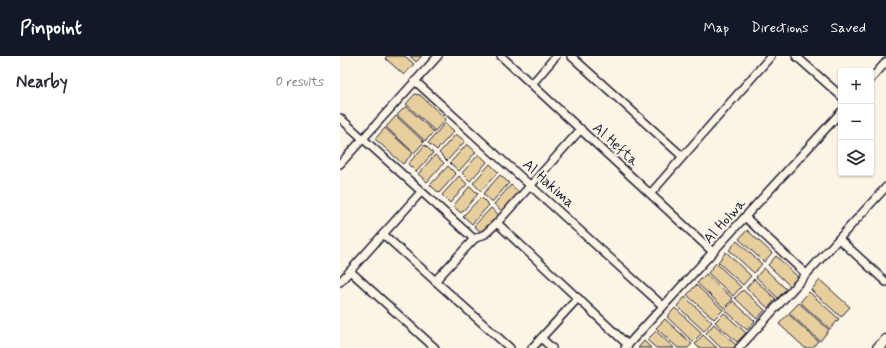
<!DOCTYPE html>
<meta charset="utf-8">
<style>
body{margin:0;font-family:Mynerve,sans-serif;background:#f7f7f7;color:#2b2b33}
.controls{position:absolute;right:12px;top:12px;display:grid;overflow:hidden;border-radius:4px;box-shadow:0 1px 3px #0004}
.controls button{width:36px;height:36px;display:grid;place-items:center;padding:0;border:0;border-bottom:1px solid #e1e1e2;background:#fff;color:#2b2b33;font:20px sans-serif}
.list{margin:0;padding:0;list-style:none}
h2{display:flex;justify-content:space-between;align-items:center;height:52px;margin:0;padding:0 16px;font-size:17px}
h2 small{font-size:13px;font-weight:400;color:#7c7c81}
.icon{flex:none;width:22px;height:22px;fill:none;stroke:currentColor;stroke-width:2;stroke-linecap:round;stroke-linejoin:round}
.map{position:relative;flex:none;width:546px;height:292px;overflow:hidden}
header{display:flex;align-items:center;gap:24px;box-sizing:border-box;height:56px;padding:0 20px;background:#111827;color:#fff}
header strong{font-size:19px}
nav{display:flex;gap:22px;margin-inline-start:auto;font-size:14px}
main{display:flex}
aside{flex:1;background:#fff}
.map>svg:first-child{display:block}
.building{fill:#e7ce9d;stroke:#22223b}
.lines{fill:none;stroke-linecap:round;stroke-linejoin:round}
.street-casing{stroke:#22223b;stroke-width:10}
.secondary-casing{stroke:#22223b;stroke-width:13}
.street{stroke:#fcf5e5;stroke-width:7}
.secondary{stroke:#fcf5e5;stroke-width:10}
.labels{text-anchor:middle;stroke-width:4;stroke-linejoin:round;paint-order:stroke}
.street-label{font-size:15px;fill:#22223b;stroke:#fcf5e5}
</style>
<header>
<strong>Pinpoint</strong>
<nav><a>Map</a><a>Directions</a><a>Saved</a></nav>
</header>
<main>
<aside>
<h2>Nearby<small>0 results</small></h2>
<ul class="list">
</ul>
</aside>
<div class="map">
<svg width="546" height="292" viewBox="0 0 546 292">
<rect width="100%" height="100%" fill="#fcf5e5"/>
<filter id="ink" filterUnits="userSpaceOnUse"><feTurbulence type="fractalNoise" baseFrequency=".025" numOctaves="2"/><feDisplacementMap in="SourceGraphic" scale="8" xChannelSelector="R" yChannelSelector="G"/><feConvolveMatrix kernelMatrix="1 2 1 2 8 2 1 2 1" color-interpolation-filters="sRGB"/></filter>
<g filter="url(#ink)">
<g class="building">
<polygon points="47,0 65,0 74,8 64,19 45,2"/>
<polygon points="70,0 82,0 76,6"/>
<polygon points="75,38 80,39 106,63 95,75 66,48"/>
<polygon points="66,50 94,76 85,85 57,59"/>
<polygon points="56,60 84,86 74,97 46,71"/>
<polygon points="105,67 114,75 97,94 88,87"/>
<polygon points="45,72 73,97 63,108 35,83"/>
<polygon points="116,78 125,85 107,105 99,97"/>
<polygon points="127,88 136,96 119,115 110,107"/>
<polygon points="85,89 93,97 76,116 68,108"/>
<polygon points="139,98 147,106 130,125 122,117"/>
<polygon points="95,99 104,107 87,126 78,118"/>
<polygon points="150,108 158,116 141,135 133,127"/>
<polygon points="108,110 116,118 99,137 90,129"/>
<polygon points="160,119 169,127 152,146 143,138"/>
<polygon points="119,120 127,128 110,147 102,139"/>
<polygon points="171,129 180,137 163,156 154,148"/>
<polygon points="130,130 138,138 121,157 113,150"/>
<polygon points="141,141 149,149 132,168 123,160"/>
<polygon points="151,152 159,159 142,177 134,170"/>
<polygon points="407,174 432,197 424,206 399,183"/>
<polygon points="397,185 422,208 414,217 389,194"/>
<polygon points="386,196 411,220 403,229 378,206"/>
<polygon points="436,200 458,221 450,230 428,209"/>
<polygon points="376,207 401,231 393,240 368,217"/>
<polygon points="424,212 446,233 438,242 416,221"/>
<polygon points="366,218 393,243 384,252 357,227"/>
<polygon points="414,223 436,243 428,252 406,232"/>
<polygon points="480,224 510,251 501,261 471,234"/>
<polygon points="356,229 383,254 374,263 347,239"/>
<polygon points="403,234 425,254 417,263 395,242"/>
<polygon points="469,236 499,263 490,273 460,246"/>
<polygon points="345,241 372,266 364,275 337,250"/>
<polygon points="393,245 415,265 407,274 385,254"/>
<polygon points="459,247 489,274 480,285 449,257"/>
<polygon points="335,252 362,277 353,286 327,261"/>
<polygon points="384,257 406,277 397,286 375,266"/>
<polygon points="448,258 478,285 472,292 465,292 439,268"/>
<polygon points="325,263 352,288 348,292 338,292 316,272"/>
<polygon points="374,268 396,289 393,292 381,292 366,277"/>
<polygon points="316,275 334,292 316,292 307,284"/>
<polygon points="363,279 377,292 359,292 355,288"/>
<polygon points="304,285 311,292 298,292"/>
</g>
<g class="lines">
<g class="street-casing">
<g id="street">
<polyline points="161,0 373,196"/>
<polyline points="231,0 342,100"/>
<polyline points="456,0 501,40"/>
<polyline points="531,23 546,6"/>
<polyline points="75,25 323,250"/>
<polyline points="192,28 216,0"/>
<polyline points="0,62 134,183"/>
<polyline points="0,108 98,0"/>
<polyline points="311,137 431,0"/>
<polyline points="405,161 466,218"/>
<polyline points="157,167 288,289"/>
<polyline points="43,178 170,292"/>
<polyline points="499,183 546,226"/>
<polyline points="10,215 95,292"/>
<polyline points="95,225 134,183 145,178 157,167 241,73"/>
<polyline points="0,226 81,136"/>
<polyline points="201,282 212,292"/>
<polyline points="192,292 238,242"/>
<polyline points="285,292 501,56"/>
<polyline points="399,292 546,131"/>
</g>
</g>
<g class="secondary-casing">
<polyline id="secondary" points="538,292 546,284"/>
</g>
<use href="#street" class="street"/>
<use href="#secondary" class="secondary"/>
</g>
</g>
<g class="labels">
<g class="street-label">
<text transform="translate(276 88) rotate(42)" y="5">Al Hefta</text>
<text transform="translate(209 127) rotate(42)" y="5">Al Hakima</text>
<text transform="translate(384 165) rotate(-48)" y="5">Al Holwa</text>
</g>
</g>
</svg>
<div class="controls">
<button>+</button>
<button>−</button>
<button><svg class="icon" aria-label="layers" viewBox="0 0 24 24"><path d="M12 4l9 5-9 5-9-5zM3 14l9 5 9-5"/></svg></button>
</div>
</div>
</main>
